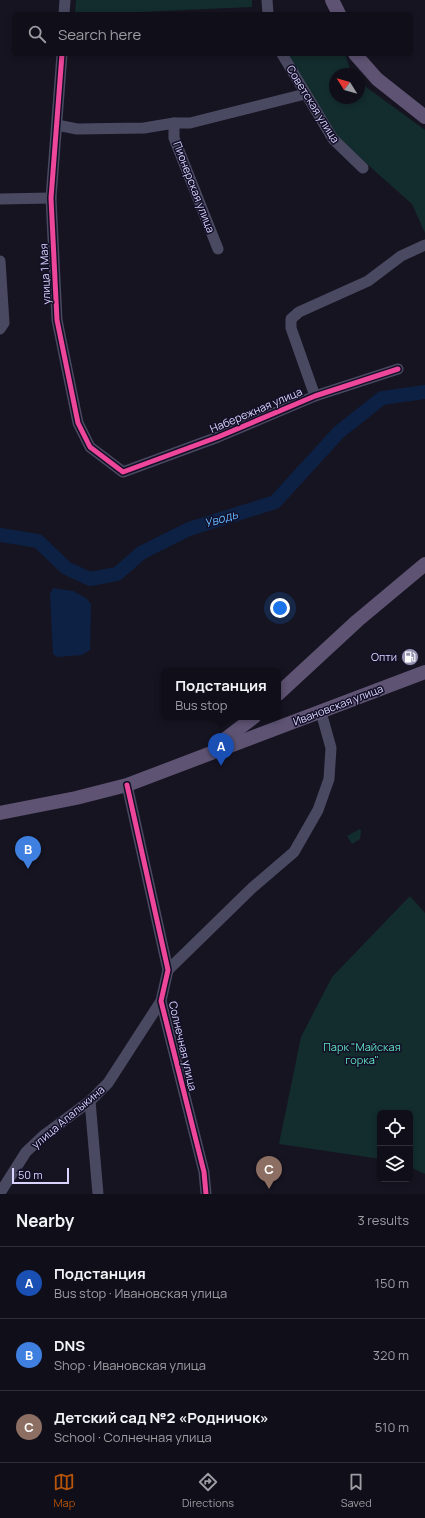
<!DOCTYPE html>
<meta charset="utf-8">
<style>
body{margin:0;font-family:Manrope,sans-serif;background:#1e1d26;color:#f1f3f6}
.controls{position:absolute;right:12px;bottom:12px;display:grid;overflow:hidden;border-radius:6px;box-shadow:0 2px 6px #0003}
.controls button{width:36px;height:36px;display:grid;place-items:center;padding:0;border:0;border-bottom:1px solid #302f38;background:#100f19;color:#f1f3f6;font:20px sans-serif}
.compass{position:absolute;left:329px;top:68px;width:36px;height:36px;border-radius:50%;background:#100f19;box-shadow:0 2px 6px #0003;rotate:307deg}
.scale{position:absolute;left:12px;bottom:10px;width:57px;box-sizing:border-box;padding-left:4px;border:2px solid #d9d4ff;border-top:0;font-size:11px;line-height:14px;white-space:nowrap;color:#d9d4ff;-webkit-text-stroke:3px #130f26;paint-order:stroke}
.you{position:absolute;left:280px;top:608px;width:14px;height:14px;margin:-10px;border:3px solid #fff;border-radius:50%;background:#1a73e8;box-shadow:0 0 0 6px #1a73e833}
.badge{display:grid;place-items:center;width:26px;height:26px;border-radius:50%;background:#b45309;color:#fff;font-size:13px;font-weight:700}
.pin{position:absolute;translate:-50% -33px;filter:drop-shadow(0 1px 2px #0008)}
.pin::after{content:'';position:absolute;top:21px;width:14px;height:12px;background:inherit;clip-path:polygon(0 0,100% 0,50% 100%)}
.popup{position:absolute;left:161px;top:668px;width:120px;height:52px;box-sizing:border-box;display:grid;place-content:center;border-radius:6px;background:#100f19;filter:drop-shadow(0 1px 3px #0005);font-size:13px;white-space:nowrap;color:#9c9ca2}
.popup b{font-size:15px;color:#f1f3f6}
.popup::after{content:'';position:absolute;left:50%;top:100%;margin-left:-8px;border:8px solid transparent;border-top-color:#100f19}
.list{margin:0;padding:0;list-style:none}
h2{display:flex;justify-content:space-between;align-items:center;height:52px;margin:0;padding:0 16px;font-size:17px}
h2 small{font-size:13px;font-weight:400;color:#9c9ca2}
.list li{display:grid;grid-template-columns:26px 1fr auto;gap:12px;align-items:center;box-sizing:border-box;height:72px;padding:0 16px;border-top:1px solid #302f38}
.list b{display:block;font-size:15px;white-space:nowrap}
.list p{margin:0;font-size:13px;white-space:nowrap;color:#9c9ca2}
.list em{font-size:13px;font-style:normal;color:#9c9ca2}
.icon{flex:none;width:22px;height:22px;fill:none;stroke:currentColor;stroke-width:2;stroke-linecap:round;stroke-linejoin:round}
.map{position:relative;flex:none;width:425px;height:1194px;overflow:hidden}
.search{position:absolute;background:#100f19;box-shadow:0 2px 6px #0003;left:12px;right:12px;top:12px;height:44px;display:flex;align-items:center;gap:10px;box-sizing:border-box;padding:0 14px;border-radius:6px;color:#9c9ca2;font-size:15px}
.sheet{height:268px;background:#100f19}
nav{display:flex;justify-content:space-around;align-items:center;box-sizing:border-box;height:56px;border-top:1px solid #302f38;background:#100f19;font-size:11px;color:#9c9ca2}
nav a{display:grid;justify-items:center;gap:2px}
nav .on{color:#b45309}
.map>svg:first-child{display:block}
.green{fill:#132c2d}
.water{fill:#0d2144}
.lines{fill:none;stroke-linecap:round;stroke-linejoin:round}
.river{stroke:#0d2144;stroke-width:14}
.minor{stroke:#4a4962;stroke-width:11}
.major{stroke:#5e5373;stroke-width:14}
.cycleway-casing{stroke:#130f26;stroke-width:8}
.cycleway{stroke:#ed469a;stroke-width:5}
.labels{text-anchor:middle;stroke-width:3;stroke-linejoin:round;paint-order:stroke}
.street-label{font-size:11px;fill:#d9d4ff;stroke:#130f26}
.poi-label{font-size:11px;fill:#d9d4ff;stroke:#130f26;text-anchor:end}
.park-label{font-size:11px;fill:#5fe0c0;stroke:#130f26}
.water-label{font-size:12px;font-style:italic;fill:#62b6ff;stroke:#130f26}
</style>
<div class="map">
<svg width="425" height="1194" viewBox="0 0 425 1194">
<rect width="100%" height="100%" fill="#161421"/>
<g class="green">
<polygon points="76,0 252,0 252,7 141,12 139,14 75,14"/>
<polygon points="286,54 345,54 350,69 354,74 335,74 335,98 359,98 359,80 362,84 425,130 425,233 412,204 333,134"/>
<polygon points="360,829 361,831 360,839 352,844 347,836"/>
<polygon points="410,896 425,913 425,1174 410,1167 410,1113 380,1113 380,1159 279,1144 301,1037 332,977"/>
</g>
<polygon class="water" points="53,588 73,591 86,598 91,604 90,650 82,655 57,657 53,654 50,594"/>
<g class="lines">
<polyline class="river" points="0,535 38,541 66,568 90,579 117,574 141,553 189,529 275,502 339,432 382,398 425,392"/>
<g class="minor">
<polyline points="267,0 268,14"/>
<polyline points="64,14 65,0"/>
<polyline points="62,54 51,198 57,320 78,423 90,447 123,472 218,437 315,396 398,369"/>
<polyline points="282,54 333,139 363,168"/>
<polyline points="174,123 174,138 218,249"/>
<polyline points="57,125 77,129 144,128 174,123 190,123 305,94"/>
<polyline points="0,199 51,198"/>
<polyline points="0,261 4,323 0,329"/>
<polyline points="315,396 291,328 291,319 299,312 368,281 401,256 425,245"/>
<polyline points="127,785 168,970 161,1001 204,1172 206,1194"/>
<polyline points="168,970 252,888 294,852 318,810 329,779 331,748 321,712"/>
<polyline points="90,1101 98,1194"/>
<polyline points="0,1193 26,1152 43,1136 90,1101 108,1083 161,1001"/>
</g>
<g class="major">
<polyline points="332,0 339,14"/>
<polyline points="355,54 377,79 425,117"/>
<polyline points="278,694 357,621 425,564"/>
<polyline points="216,746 254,717"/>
<polyline points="0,813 76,798 127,785 425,672"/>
</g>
<g class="cycleway-casing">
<g id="cycleway">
<polyline points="62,54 51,198 57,320 78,423 90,447 123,472 218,437 315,396 398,369"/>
<polyline points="127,785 168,970 161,1001 204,1172 206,1194"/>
</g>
</g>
<use href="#cycleway" class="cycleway"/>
</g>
<defs>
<g id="fuel-disc" transform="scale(0.9)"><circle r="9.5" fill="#9591b1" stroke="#130f26"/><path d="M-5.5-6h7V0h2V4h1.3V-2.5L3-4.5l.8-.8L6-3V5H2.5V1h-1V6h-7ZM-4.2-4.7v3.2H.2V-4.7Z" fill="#fff"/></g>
</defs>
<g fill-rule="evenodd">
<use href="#fuel-disc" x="410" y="657"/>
</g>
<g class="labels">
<g class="street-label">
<text transform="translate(313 104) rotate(58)" y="4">Советская улица</text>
<text transform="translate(194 187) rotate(69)" y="4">Пионерская улица</text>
<text transform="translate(45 274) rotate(-93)" y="4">улица 1 Мая</text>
<text transform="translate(256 410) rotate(-23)" y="4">Набережная улица</text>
<text transform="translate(338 705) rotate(-21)" y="4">Ивановская улица</text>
<text transform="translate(183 1046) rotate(77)" y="4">Солнечная улица</text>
<text transform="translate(68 1117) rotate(-40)" y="4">улица Алалыкина</text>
</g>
<g class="poi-label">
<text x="397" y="661">Опти</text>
</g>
<g class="park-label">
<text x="362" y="1051">Парк "Майская<tspan x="362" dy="13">горка"</tspan></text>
</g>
<g class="water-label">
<text transform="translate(221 519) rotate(-17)" y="4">Уводь</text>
</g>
</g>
</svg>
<div class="controls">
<button><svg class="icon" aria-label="locate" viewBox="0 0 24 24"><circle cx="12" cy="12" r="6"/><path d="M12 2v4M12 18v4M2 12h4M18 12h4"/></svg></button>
<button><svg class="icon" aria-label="layers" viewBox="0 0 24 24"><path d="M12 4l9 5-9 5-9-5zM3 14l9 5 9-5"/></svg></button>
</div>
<svg class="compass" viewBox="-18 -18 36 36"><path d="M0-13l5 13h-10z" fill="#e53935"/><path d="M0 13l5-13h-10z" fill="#9c9ca2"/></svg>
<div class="scale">50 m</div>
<div class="you"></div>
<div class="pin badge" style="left:221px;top:766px;background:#1a4fb4">A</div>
<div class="popup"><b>Подстанция</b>Bus stop</div>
<div class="pin badge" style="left:28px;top:869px;background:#3f7fe0">B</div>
<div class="pin badge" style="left:269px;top:1189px;background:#8d6e63">C</div>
<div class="search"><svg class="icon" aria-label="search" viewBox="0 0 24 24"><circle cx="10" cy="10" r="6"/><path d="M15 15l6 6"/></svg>Search here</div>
</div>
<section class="sheet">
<h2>Nearby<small>3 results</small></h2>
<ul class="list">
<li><span class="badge" style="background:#1a4fb4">A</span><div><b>Подстанция</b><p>Bus stop · Ивановская улица</p></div><em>150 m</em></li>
<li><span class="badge" style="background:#3f7fe0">B</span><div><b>DNS</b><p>Shop · Ивановская улица</p></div><em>320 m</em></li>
<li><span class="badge" style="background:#8d6e63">C</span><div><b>Детский сад №2 «Родничок»</b><p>School · Солнечная улица</p></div><em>510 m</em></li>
</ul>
</section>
<nav>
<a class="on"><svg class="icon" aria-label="map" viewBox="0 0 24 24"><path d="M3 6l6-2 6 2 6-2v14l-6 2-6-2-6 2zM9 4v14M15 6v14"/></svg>Map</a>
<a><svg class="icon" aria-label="directions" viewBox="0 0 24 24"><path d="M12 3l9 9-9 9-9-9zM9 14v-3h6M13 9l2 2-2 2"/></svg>Directions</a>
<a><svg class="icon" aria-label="saved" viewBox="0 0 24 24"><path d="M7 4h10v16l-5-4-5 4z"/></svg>Saved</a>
</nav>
